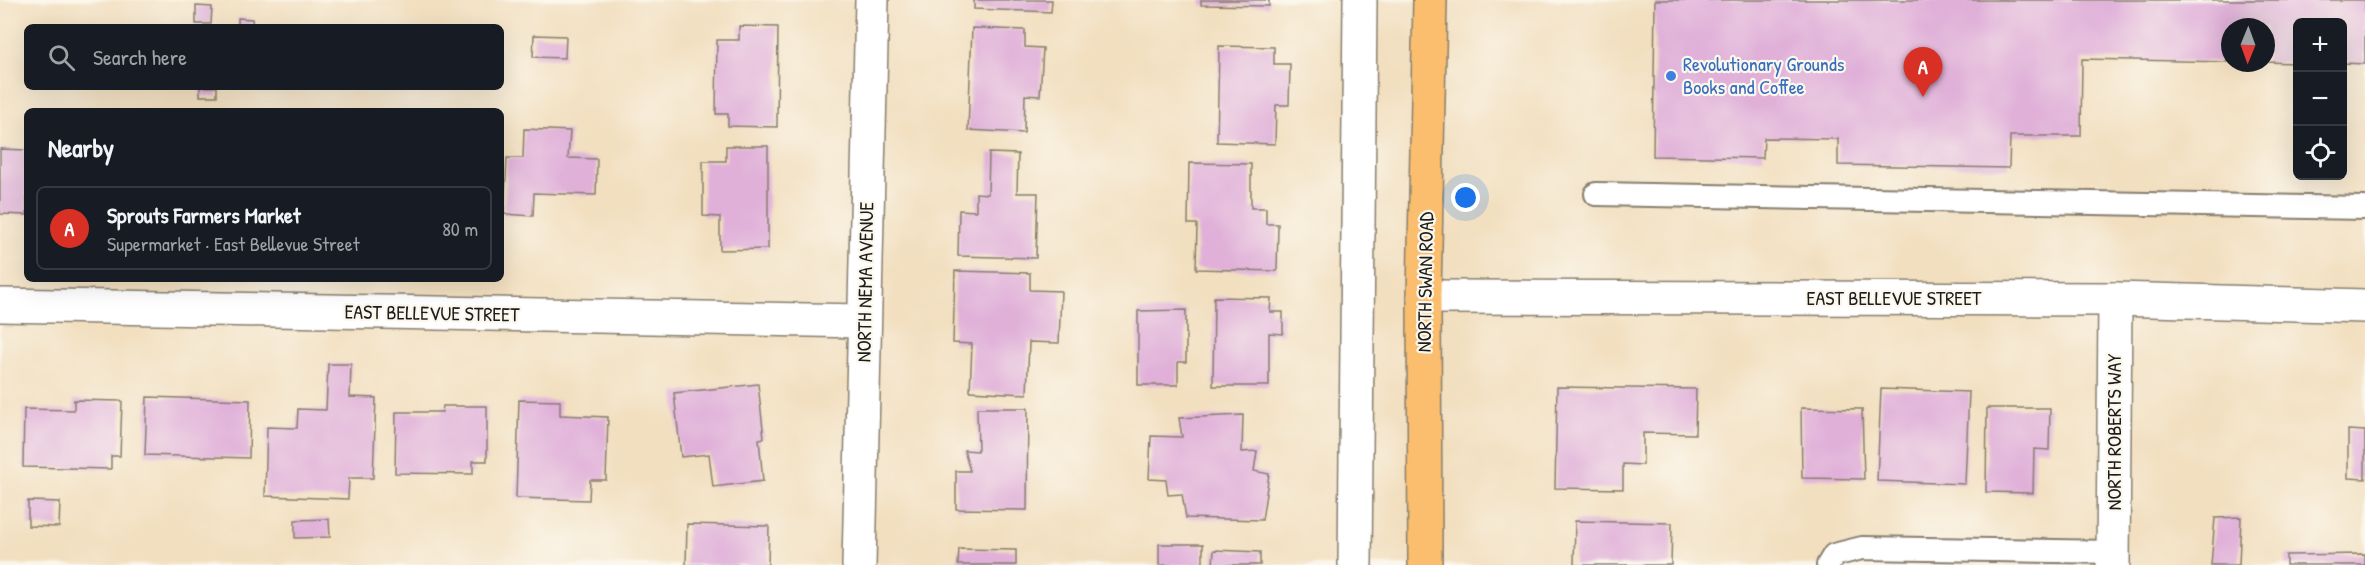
<!DOCTYPE html>
<meta charset="utf-8">
<style>
body{margin:0;font-family:"Patrick Hand",sans-serif;background:#20242c;color:#f1f3f6}
.controls{position:absolute;right:18px;top:18px;display:grid;overflow:hidden;border-radius:9px;box-shadow:0 6px 24px #0002}
.controls button{width:54px;height:54px;display:grid;place-items:center;padding:0;border:0;border-bottom:2px solid #363941;background:#171b24;color:#f1f3f6;font:30px sans-serif}
.compass{position:absolute;left:2221px;top:18px;width:54px;height:54px;border-radius:50%;background:#171b24;box-shadow:0 6px 24px #0002;rotate:181deg}
.you{position:absolute;left:1466px;top:198px;width:21px;height:21px;margin:-15px;border:4px solid #fff;border-radius:50%;background:#1a73e8;box-shadow:0 0 0 9px #1a73e833}
.badge{display:grid;place-items:center;width:39px;height:39px;border-radius:50%;background:#d93025;color:#fff;font-size:20px;font-weight:700}
.pin{position:absolute;translate:-50% -50px;filter:drop-shadow(0 2px 3px #0008)}
.pin::after{content:'';position:absolute;top:32px;width:21px;height:18px;background:inherit;clip-path:polygon(0 0,100% 0,50% 100%)}
.list{margin:0;padding:0;list-style:none}
h2{display:flex;justify-content:space-between;align-items:center;height:78px;margin:0;padding:0 24px;font-size:26px}
h2 small{font-size:20px;font-weight:400;color:#9ea1a6}
.list li{display:grid;grid-template-columns:39px 1fr auto;gap:18px;align-items:center;box-sizing:border-box;height:84px;margin:0 12px 12px;padding:0 12px;border:2px solid #363941;border-radius:9px}
.list b{display:block;font-size:22px;white-space:nowrap}
.list p{margin:0;font-size:20px;white-space:nowrap;color:#9ea1a6}
.list em{font-size:20px;font-style:normal;color:#9ea1a6}
.icon{flex:none;width:33px;height:33px;fill:none;stroke:currentColor;stroke-width:2;stroke-linecap:round;stroke-linejoin:round}
.map{position:relative;flex:none;width:2365px;height:565px;overflow:hidden}
.search{position:absolute;background:#171b24;box-shadow:0 6px 24px #0002;left:24px;top:24px;width:480px;height:66px;display:flex;align-items:center;gap:15px;box-sizing:border-box;padding:0 21px;border-radius:9px;color:#9ea1a6;font-size:22px}
.panel{position:absolute;background:#171b24;box-shadow:0 6px 24px #0002;left:24px;top:108px;width:480px;height:174px;border-radius:9px}
.map>svg:first-child{display:block}
.building{fill:#e0b0d9}
.lines{fill:none;stroke-linecap:round;stroke-linejoin:round}
.service-casing{stroke:#877e6e;stroke-width:26}
.minor-casing{stroke:#877e6e;stroke-width:36}
.primary-casing{stroke:#877e6e;stroke-width:36}
.service{stroke:#fff;stroke-width:22}
.minor{stroke:#fff;stroke-width:33}
.primary{stroke:#fabe6e;stroke-width:33}
.shop-dot{fill:#3f7fe0;stroke:#fbf7ec;stroke-width:2}
.labels{text-anchor:middle;stroke-width:4.5;stroke-linejoin:round;paint-order:stroke}
.shop-label{font-size:20px;fill:#366cbe;stroke:#fbf7ec;text-anchor:start}
.street-label{font-size:20px;fill:#1c1c1c;stroke:#fbf7ec}
</style>
<div class="map">
<svg width="2365" height="565" viewBox="0 0 2365 565">
<rect width="100%" height="100%" fill="#fbf7ec"/>
<filter id="ink" filterUnits="userSpaceOnUse"><feTurbulence type="fractalNoise" baseFrequency=".0167" numOctaves="2"/><feDisplacementMap in="SourceGraphic" scale="12" xChannelSelector="R" yChannelSelector="G"/><feConvolveMatrix kernelMatrix="1 2 1 2 8 2 1 2 1" color-interpolation-filters="sRGB"/></filter>
<filter id="wash" filterUnits="userSpaceOnUse"><feTurbulence type="fractalNoise" baseFrequency=".008" numOctaves="4" result="noise"/><feDisplacementMap in="SourceGraphic" scale="24" xChannelSelector="R" yChannelSelector="G"/><feGaussianBlur stdDeviation="1.35" result="paint"/><feColorMatrix in="noise" values="0 0 0 0 0 0 0 0 0 0 0 0 0 0 0 0 0 1.4 0 .05"/><feComposite in="paint" operator="in"/></filter>
<g filter="url(#wash)">
<rect width="100%" height="100%" fill="#f2dfc0"/>
<g id="blocks">
<g class="building">
<polygon points="974,0 1052,0 1051,12 974,9"/>
<polygon points="1201,0 1269,0 1269,6 1201,5"/>
<polygon points="1655,0 2365,0 2365,64 2342,63 2342,22 2298,22 2298,63 2266,62 2266,27 2230,27 2230,62 2082,59 2081,136 2010,136 2009,168 1838,165 1838,139 1764,138 1763,158 1653,156"/>
<polygon points="196,6 212,7 211,24 196,24"/>
<polygon points="238,18 252,19 253,27 238,27"/>
<polygon points="739,26 778,27 777,127 728,126 728,114 716,114 717,40 739,40"/>
<polygon points="972,28 1025,30 1025,47 1043,48 1040,96 1025,95 1024,133 968,130"/>
<polygon points="534,35 566,36 565,58 533,57"/>
<polygon points="1219,46 1274,47 1274,64 1290,64 1289,105 1276,105 1275,144 1217,142"/>
<rect x="200" y="87" width="17" height="9"/>
<polygon points="524,129 570,131 568,158 597,159 596,195 534,193 533,216 504,214 507,158 523,158"/>
<polygon points="726,146 768,146 768,249 720,250 720,217 703,216 703,161 726,161"/>
<polygon points="0,149 27,150 27,215 0,214"/>
<polygon points="989,153 1018,154 1017,193 1038,193 1036,258 958,256 959,210 976,211 976,193 988,194"/>
<polygon points="1189,163 1251,164 1251,208 1266,208 1266,224 1278,224 1277,271 1196,269 1197,224 1188,224"/>
<polygon points="955,271 1030,273 1030,290 1061,291 1059,343 1029,342 1027,394 970,391 972,344 953,343"/>
<polygon points="1214,297 1271,298 1270,312 1283,312 1283,334 1269,333 1269,386 1213,386"/>
<polygon points="1186,310 1186,362 1178,362 1178,385 1138,385 1138,311"/>
<polygon points="328,364 351,364 350,397 376,398 373,478 349,478 348,499 265,496 267,427 297,428 298,409 326,410"/>
<polygon points="758,384 764,438 759,439 763,481 713,487 709,454 681,457 674,393"/>
<polygon points="1557,387 1696,389 1695,434 1643,433 1643,465 1623,464 1623,489 1555,488"/>
<polygon points="1881,389 1969,392 1965,484 1877,481"/>
<polygon points="147,397 250,400 249,458 145,455"/>
<polygon points="74,400 122,401 120,456 111,456 111,469 23,467 24,409 74,410"/>
<polygon points="519,400 560,401 560,415 608,417 606,480 590,480 589,500 516,498"/>
<polygon points="443,406 487,406 487,461 473,461 473,474 395,473 396,412 442,412"/>
<polygon points="977,408 1028,408 1027,510 956,509 956,471 970,471 964,450 978,451"/>
<polygon points="1801,408 1862,409 1864,479 1802,478"/>
<polygon points="1987,408 2050,408 2049,450 2034,449 2033,493 1986,492"/>
<polygon points="1243,415 1242,452 1257,451 1254,471 1269,474 1262,520 1186,518 1182,494 1168,495 1166,480 1149,479 1151,436 1182,437 1179,418"/>
<polygon points="2348,430 2365,431 2365,479 2348,478"/>
<polygon points="28,501 60,502 59,527 28,526"/>
<polygon points="2241,517 2239,565 2211,565 2215,518"/>
<polygon points="329,519 330,537 295,538 295,520"/>
<polygon points="1575,521 1672,523 1671,565 1574,565"/>
<polygon points="687,524 769,526 768,565 686,565"/>
<rect x="1159" y="544" width="44" height="21"/>
<polygon points="959,549 1016,550 1016,565 958,565"/>
<polygon points="1214,550 1260,552 1260,565 1213,565"/>
<polygon points="2365,554 2365,565 2286,565 2286,555"/>
</g>
</g>
</g>
<g filter="url(#ink)">
<use href="#blocks" fill-opacity="0" stroke="#877e6e" stroke-width="1.5"/>
<g class="lines">
<g class="service-casing">
<g id="service">
<polyline points="1596,194 2365,208"/>
<polyline points="1828,565 1834,555 1862,548 2113,552"/>
</g>
</g>
<g class="minor-casing">
<g id="minor">
<polyline points="1424,297 2115,299 2365,306"/>
<polyline points="0,305 863,321"/>
<polyline points="859,565 872,0"/>
<polyline points="1355,565 1360,0"/>
<polyline points="2113,565 2115,299"/>
</g>
</g>
<g class="primary-casing">
<polyline id="primary" points="1425,565 1424,297 1430,0"/>
</g>
<use href="#service" class="service"/>
<use href="#minor" class="minor"/>
<use href="#primary" class="primary"/>
</g>
</g>
<circle class="shop-dot" cx="1671" cy="76" r="6"/>
<g class="labels">
<g class="shop-label">
<text x="1683" y="71">Revolutionary Grounds<tspan x="1683" dy="23">Books and Coffee</tspan></text>
</g>
<g class="street-label">
<text transform="translate(865 282) rotate(-89)" y="7">NORTH NEMA AVENUE</text>
<text transform="translate(1425 282) rotate(-89)" y="7">NORTH SWAN ROAD</text>
<text x="1894" y="305">EAST BELLEVUE STREET</text>
<text transform="translate(432 313) rotate(1)" y="7">EAST BELLEVUE STREET</text>
<text transform="translate(2114 432) rotate(-90)" y="7">NORTH ROBERTS WAY</text>
</g>
</g>
</svg>
<div class="controls">
<button>+</button>
<button>−</button>
<button><svg class="icon" aria-label="locate" viewBox="0 0 24 24"><circle cx="12" cy="12" r="6"/><path d="M12 2v4M12 18v4M2 12h4M18 12h4"/></svg></button>
</div>
<svg class="compass" viewBox="-18 -18 36 36"><path d="M0-13l5 13h-10z" fill="#e53935"/><path d="M0 13l5-13h-10z" fill="#9ea1a6"/></svg>
<div class="you"></div>
<div class="pin badge" style="left:1923px;top:97px">A</div>
<div class="search"><svg class="icon" aria-label="search" viewBox="0 0 24 24"><circle cx="10" cy="10" r="6"/><path d="M15 15l6 6"/></svg>Search here</div>
<section class="panel">
<h2>Nearby<small></small></h2>
<ul class="list">
<li><span class="badge">A</span><div><b>Sprouts Farmers Market</b><p>Supermarket · East Bellevue Street</p></div><em>80 m</em></li>
</ul>
</section>
</div>
